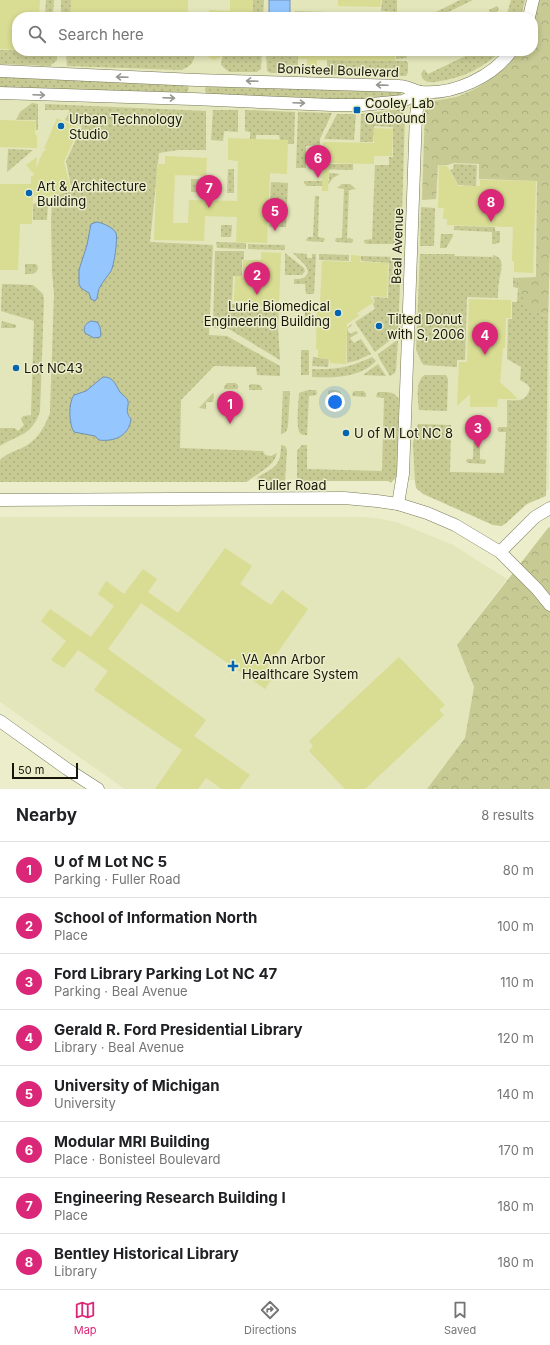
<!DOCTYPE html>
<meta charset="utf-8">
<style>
body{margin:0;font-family:Inter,sans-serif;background:#f2f2f2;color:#202124}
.scale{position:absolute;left:12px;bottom:10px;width:66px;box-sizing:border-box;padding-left:4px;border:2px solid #16170a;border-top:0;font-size:11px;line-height:14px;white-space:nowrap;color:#16170a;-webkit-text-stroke:3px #eceecb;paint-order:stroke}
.you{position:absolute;left:335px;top:402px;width:14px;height:14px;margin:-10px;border:3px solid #fff;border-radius:50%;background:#1a73e8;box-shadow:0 0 0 6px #1a73e833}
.badge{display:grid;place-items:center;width:26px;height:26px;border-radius:50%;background:#db2777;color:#fff;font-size:13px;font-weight:700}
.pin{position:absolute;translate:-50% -33px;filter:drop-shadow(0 1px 2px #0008)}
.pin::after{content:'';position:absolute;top:21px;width:14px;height:12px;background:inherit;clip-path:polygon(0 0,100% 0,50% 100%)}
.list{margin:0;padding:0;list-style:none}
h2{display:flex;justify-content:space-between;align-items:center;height:52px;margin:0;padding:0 16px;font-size:17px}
h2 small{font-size:13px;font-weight:400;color:#757577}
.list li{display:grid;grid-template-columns:26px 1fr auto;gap:12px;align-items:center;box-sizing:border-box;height:56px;padding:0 16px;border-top:1px solid #e0e0e0}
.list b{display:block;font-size:15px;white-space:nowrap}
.list p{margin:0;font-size:13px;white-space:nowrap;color:#757577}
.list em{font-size:13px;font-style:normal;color:#757577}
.icon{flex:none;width:22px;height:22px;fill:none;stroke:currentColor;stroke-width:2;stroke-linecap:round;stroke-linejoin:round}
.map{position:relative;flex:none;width:550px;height:789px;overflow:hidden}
.search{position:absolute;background:#fff;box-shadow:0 2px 6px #0003;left:12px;right:12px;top:12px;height:44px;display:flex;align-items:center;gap:10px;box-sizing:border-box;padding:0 14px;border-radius:16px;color:#757577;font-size:15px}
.sheet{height:500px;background:#fff}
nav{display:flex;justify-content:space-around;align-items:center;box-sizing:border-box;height:56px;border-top:1px solid #e0e0e0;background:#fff;font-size:11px;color:#757577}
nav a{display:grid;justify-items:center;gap:2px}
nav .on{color:#db2777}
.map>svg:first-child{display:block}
.built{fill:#e3e5ba;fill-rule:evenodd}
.grass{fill:url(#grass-dots)}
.forest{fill:url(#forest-crowns)}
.water{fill:#95c7fe;stroke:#6f92b5}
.building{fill:#d9dc93}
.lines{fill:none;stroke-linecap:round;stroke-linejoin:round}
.secondary-casing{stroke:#78795a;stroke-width:13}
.secondary{stroke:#fff;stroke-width:12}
.oneway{stroke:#969791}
.poi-dot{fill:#0364b1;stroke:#eceecb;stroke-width:1.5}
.labels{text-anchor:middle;stroke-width:3;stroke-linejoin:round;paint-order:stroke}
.street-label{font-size:13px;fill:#16170a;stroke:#eceecb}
.poi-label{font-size:13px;fill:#16170a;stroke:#eceecb;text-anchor:start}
</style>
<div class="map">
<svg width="550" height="789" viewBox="0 0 550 789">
<defs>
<pattern id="grass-dots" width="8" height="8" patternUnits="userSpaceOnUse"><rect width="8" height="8" fill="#c7ca93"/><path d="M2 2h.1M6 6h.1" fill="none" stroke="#aaad7d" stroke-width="1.8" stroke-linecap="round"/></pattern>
<pattern id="forest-crowns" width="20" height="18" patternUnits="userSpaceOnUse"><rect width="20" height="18" fill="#c7ca93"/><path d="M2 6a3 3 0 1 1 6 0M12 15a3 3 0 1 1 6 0" fill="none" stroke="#aaad7d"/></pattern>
</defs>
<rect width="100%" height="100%" fill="#eceecb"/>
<g class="built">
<path d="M0,0H550L549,489L535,496L418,480L0,479ZM17,17H533V51H17Z"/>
<polygon points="0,517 363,517 381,519 399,523 453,545 507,579 457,645 474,687 465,738 427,789 125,789 0,702"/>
</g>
<g class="grass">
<polygon points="46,0 54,0 53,13 58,17 45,17"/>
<polygon points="61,0 71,0 71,11 64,17 61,14"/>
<polygon points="253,0 264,0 263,17 252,17"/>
<polygon points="382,0 397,0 397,12 381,11"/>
<polygon points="460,0 473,0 438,17 426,17"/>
<polygon points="511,0 525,0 521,17 506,17"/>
<polygon points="497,6 499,8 495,17 492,17 489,10"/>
<polygon points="295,11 328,12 328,17 295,17"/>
<polygon points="0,50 57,51 57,60 50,66 0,64"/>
<path d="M66,51H195C194,62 192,66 181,70L67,66Z"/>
<polygon points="224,51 262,51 261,69 257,72 229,72 221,65 222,57"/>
<polygon points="266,51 298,51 298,70 296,73 271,73 267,71"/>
<polygon points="396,51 406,51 407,58 396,59"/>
<path d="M476,51H501C484,67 463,78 440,81C434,82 428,84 423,79L421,74L424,69L428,74Z"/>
<polygon points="327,60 406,61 408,63 408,72 406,76 327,75"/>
<polygon points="0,77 187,85 189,88 187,93 0,89"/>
<polygon points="206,86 401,91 401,96 358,100 206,95 205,90"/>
<polygon points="32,103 38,104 38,130 36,130 36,120 16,120 20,112"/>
<path d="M45,104L206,111V150H178L159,153L150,242L213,245L209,335L227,336L280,366V376L257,375L256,367L214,366L181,400L180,448L263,451L265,455L271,456L277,453C274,465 264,469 255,476C251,478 250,480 247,482H0V460C6,454 12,452 20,449C36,442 44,429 50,413L54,294L52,272L51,221L52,196L72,191L66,161L82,127L65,120L70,110H45Z"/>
<polygon points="401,109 405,116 401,244 366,244 364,242 364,240 372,239 375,165 389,165 389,157 393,157 393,127 374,126 373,142 360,142 361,114"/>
<polygon points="213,110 238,110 238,132 225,131 224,132 223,141 211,140"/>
<polygon points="245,110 295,112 294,144 288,144 280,140 279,135 256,135 256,139 250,139 250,132 245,131"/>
<polygon points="298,112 332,113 320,139 320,145 306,146 306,168 296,168"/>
<polygon points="337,114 356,114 354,140 324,139"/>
<polygon points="309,148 323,148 322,164 353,164 353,170 309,169"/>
<polygon points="8,149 33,150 7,172"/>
<polygon points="454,164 477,165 476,186 458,185 450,170 453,169"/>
<polygon points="228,169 234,169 234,193 227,193"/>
<polygon points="329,173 340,174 333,178 327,186 307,186 304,183 304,181 329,181"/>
<polygon points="191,179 209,179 209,193 191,192"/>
<polygon points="271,182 288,183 286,227 269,227"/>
<polygon points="342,184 350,184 356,189 349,190 347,238 353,239 353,241 352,243 337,242 335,241 336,238 342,238 344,189 337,188"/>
<polygon points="315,196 319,196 318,237 324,238 325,240 323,242 307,241 306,240 308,237 313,237"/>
<polygon points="44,200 48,204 47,220 33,220 33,204"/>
<polygon points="421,207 435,208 434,246 420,246"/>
<polygon points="221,225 232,225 231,237 221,237"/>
<polygon points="454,226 495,227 495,231 500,231 500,242 495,244 492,244 492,232 454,230"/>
<polygon points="441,234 453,234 453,236 446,248 440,248"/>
<polygon points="216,242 246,243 246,249 217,248"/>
<polygon points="248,244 285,245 285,250 248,249"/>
<polygon points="215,251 244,251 244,259 242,260 242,276 233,276 232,304 243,304 243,309 271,310 271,306 279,306 278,326 280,360 229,329 213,328"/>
<polygon points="285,253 304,268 305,271 302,275 285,275"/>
<path d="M293,253L307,254V258H312V254H316L314,294H306L305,284H294V279C301,279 306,279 308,272L306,266Z"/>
<polygon points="319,254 349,255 349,261 319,260"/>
<path d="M420,254H454L455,256L493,257V255C507,258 500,273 499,282C498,287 498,293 498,298L467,297L465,360H457V367L424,365C419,361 420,355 416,350Z"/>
<polygon points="361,256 396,257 401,260 398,334 375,352 355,322 375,309 373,304 375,302 373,297 388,298 389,263 361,261"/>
<path d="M25,264H36L38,267C37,275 31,274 25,274Z"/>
<path d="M513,277L515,278L520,292L542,315L548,316L546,496L527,504L505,524L501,526L493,525L423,494L416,488L415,482L413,443L418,424L451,425L450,472L504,473L506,432H499L497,429L499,427H507V400C519,401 527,401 530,388L527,384L520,380L521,367L507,359L508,319H512V302H517L518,288L513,287Z"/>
<path d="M2,284L33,285L43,294L44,300L40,411C32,436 19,434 0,446V428H15L18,431L24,425L21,419L23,416L31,415L34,321L1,311Z"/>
<polygon points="306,302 311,303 310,324 304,323"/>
<polygon points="2,321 16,325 16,327 15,328 1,328"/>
<polygon points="352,324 352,325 347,329 350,334 356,331 358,333 350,338 354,343 361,339 371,354 358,360 347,363 347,328"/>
<polygon points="396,341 398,341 396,369 395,373 390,376 379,358 378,354"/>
<polygon points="302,350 309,350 309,375 301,375 301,352"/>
<polygon points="313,357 316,357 317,358 329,359 328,367 312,366"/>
<path d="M372,357L376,361C360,378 333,378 312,377V369C335,370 352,367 372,357Z"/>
<polygon points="378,364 386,376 363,375"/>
<path d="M425,375H446L448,379L447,411L419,410C418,400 415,380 425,375Z"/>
<polygon points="227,383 235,383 238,385 238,389 224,389 224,387"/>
<polygon points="252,384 260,385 262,388 262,390 249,390 249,385"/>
<path d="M308,390H316L317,394L316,395L309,396L307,435C305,435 302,435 301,434C295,431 299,400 299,393Z"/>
<polygon points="331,390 339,391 341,393 341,396 328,396 328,391"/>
<polygon points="283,391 290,391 288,426 286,432 281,434"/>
<polygon points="355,391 364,391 366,394 366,397 352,396 353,392"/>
<path d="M378,392C386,392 394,391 399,399L397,470L396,477L391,483L388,481H297V451L302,445H307V469L382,471L384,398L376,397Z"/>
<polygon points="213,393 214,394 213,402 206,402 206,409 199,408"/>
<polygon points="470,425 487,426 488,428 487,430 480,430 480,459 486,460 485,464 468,463 466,461 467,459 473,459 474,430 469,429"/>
<path d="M281,445L285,446L287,450L285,481L257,482L258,477C275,467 281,466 281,445Z"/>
</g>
<g class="forest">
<path d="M537,0H550V252L548,316C525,312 522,297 515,278L536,277L537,181L479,179V164L454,163L448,165H438L436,199L422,200L425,110L422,109C427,99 448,100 459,96C486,85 500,74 517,51H533V18Z"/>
<polygon points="550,527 550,789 427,789 465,738 474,687 457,645 548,528"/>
</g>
<g class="water">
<rect x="269" y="0" width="21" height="17"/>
<path d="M97,222C103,223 114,228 116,233C118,239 114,266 111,271C108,276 103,281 100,287C97,291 99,297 95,301L91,299L89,293L81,288L79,284V270L87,245L91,224Z"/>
<path d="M91,321L97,322L100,327L101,335L100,337L94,338L85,333C83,327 85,324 91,321Z"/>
<path d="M103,377C114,377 115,384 120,392C123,396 127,397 128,401C129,405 126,410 128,414C128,416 130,417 131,419C129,436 114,442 99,440L95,436L74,432C69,425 68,403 74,395L86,391Z"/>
</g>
<g class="building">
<polygon points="0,0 40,0 39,17 17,17 17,50 0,49"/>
<polygon points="71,0 188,0 188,17 70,17"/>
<polygon points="230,0 253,0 252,17 209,17 209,10 230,11"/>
<polygon points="338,0 381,0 380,7 338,6"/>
<polygon points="207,51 226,51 219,58 214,60 209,58"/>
<polygon points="298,51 395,51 395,61 317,60 317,74 307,74 307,59 298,59"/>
<polygon points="57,118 79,128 64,162 71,190 47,197 33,196 32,224 20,224 18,270 0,270 0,184 31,184 31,176 33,176 34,174 26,165 37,157 36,168 43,152 47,149 44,149"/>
<polygon points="0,120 36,121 35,135 37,135 37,148 0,147"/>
<polygon points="374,128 393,129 392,156 374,156 374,164 329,163 328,191 322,191 323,142 374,143"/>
<polygon points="228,138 288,140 287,174 270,173 267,243 236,242 237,217 205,216 204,241 154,240 157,164 165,164 165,156 207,158 206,176 175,175 173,223 188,223 189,200 237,201 238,161 228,160"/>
<polygon points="439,165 447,166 458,186 480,186 480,180 536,181 533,273 514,272 514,261 512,261 513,227 447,225 447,219 443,219 444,208 438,208"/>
<polygon points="261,252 281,253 279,303 270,302 270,306 244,305 244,301 234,301 235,276 243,276 243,260 261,260"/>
<polygon points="351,255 361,256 360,262 388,263 387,297 370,296 374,302 357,313 359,316 347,324 346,364 330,363 330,359 318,358 318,349 316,349 317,304 320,304 322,261 351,262"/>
<polygon points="469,299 511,300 511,318 506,318 505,348 503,348 500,382 518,399 498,399 497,407 470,407 470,394 457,406 459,362 467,362"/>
<polygon points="225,548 252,566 240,584 271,605 282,590 308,609 268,666 271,680 265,689 141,603 108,649 206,720 194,736 250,775 239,789 222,789 206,778 198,789 155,789 182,750 94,690 108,671 78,650 64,668 51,660 66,641 41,621 50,609 91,637 114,606 98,594 106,581 124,594 143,569 157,579 148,592 178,613"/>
<polygon points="399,657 445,705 439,710 444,715 365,789 345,789 309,751 313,746 309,741"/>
</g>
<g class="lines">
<g class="secondary-casing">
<g id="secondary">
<polyline points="529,17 533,0"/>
<path d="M0,71L196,80L400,86C407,86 414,91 421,92C453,95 493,77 511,51"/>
<polyline points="0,93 193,99 332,105 362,105 403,101 420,92"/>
<polyline points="0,500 344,498 377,501 398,504 427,513 455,525 500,552 537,589 550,605"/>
<polyline points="398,504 403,474 416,115 420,92"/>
<polyline points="500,552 535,517 550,508"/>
<polyline points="0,721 67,769 98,789"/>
</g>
</g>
<use href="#secondary" class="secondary"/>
</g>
<defs><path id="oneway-shaft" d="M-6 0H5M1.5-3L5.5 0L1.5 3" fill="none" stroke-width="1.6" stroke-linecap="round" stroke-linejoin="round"/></defs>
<g class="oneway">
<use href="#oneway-shaft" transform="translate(122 77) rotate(-178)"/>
<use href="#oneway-shaft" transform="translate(252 81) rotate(-178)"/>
<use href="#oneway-shaft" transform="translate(382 85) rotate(-178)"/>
<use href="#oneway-shaft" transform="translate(39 95) rotate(2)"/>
<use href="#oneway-shaft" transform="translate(169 98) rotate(2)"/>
<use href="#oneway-shaft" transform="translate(299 103) rotate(2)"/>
</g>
<g class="poi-dot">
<rect x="353" y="106" width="8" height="8" rx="2"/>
<circle cx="61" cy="126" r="4"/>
<circle cx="29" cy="193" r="4"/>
<circle cx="338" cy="313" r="4"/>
<circle cx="379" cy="326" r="4"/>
<circle cx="16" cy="368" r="4"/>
<circle cx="346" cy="433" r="4"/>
<path d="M231 660h4v4h4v4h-4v4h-4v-4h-4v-4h4z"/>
</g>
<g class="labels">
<g class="street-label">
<text transform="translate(338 70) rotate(2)" y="5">Bonisteel Boulevard</text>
<text transform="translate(397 246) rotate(-88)" y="5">Beal Avenue</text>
<text x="292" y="490">Fuller Road</text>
</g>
<g class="poi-label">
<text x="365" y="108">Cooley Lab<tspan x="365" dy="15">Outbound</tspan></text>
<text x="69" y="124">Urban Technology<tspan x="69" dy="15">Studio</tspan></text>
<text x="37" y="191">Art &amp; Architecture<tspan x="37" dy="15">Building</tspan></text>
<text x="330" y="311" text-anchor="end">Lurie Biomedical<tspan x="330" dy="15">Engineering Building</tspan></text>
<text x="387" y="324">Tilted Donut<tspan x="387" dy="15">with S, 2006</tspan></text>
<text x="24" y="373">Lot NC43</text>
<text x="354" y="438">U of M Lot NC 8</text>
<text x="242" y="664">VA Ann Arbor<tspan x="242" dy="15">Healthcare System</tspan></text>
</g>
</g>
</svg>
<div class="scale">50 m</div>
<div class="you"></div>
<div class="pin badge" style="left:230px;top:424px">1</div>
<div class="pin badge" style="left:257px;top:295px">2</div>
<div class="pin badge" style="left:478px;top:448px">3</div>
<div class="pin badge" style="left:485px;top:355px">4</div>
<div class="pin badge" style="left:275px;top:231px">5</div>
<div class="pin badge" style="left:318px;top:178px">6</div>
<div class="pin badge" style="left:209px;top:208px">7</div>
<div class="pin badge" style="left:491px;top:222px">8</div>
<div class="search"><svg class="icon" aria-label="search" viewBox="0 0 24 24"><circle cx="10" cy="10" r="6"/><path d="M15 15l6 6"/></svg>Search here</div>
</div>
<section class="sheet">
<h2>Nearby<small>8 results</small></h2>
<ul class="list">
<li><span class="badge">1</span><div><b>U of M Lot NC 5</b><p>Parking · Fuller Road</p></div><em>80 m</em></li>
<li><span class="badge">2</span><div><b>School of Information North</b><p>Place</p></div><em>100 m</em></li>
<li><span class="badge">3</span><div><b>Ford Library Parking Lot NC 47</b><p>Parking · Beal Avenue</p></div><em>110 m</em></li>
<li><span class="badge">4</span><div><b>Gerald R. Ford Presidential Library</b><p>Library · Beal Avenue</p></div><em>120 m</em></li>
<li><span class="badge">5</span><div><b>University of Michigan</b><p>University</p></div><em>140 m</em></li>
<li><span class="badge">6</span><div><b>Modular MRI Building</b><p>Place · Bonisteel Boulevard</p></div><em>170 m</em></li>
<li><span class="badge">7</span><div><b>Engineering Research Building I</b><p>Place</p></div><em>180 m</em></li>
<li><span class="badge">8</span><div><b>Bentley Historical Library</b><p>Library</p></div><em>180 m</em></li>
</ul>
</section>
<nav>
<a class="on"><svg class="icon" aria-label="map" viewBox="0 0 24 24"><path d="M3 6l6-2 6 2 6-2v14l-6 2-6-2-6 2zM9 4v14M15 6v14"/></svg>Map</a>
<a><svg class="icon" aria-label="directions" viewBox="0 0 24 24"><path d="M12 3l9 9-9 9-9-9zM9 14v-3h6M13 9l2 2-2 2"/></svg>Directions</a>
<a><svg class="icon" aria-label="saved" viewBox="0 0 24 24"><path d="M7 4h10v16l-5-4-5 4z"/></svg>Saved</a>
</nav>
